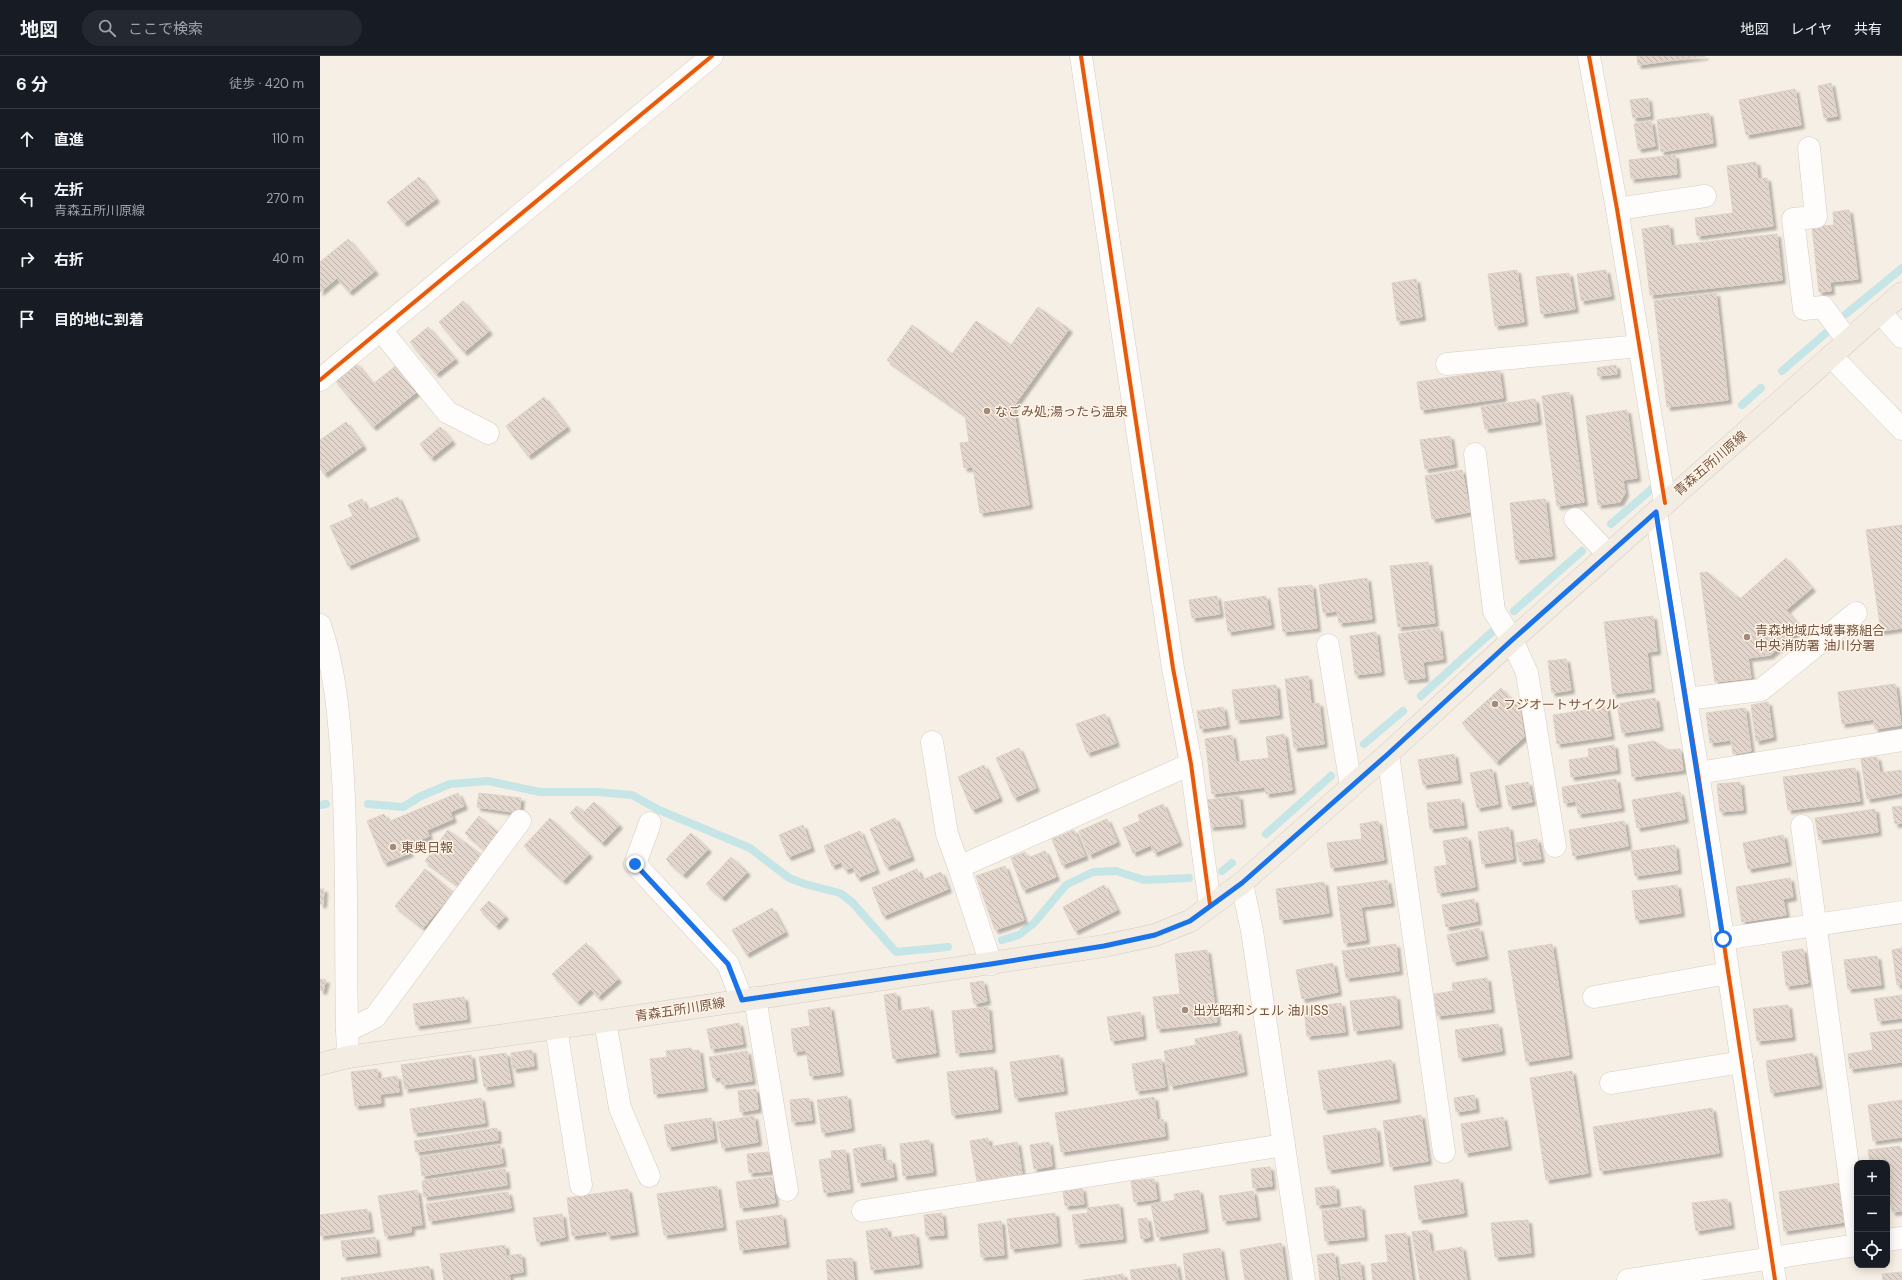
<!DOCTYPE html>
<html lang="ja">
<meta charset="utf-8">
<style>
body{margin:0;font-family:"DM Sans","Noto Sans JP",sans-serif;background:#242831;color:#f1f3f6}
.controls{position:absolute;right:12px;bottom:12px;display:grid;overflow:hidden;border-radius:8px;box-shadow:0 2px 10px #0003}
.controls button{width:36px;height:36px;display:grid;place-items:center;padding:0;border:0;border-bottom:1px solid #363941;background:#171b24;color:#f1f3f6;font:20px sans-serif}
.stop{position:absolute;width:12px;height:12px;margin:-9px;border:3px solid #1a73e8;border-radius:50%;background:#fff}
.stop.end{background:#1a73e8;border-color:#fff;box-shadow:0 1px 4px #0008}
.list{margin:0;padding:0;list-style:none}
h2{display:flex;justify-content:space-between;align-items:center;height:52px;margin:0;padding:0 16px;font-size:17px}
h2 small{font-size:13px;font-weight:400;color:#9ea1a6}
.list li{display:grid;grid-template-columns:26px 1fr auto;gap:12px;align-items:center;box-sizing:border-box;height:60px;padding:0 16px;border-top:1px solid #363941}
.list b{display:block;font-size:15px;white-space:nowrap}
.list p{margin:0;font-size:13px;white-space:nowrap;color:#9ea1a6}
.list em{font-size:13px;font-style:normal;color:#9ea1a6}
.icon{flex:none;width:22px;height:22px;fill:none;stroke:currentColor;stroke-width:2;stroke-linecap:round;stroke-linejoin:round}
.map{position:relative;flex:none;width:1582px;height:1224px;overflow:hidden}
header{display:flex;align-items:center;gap:24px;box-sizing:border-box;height:56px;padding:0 20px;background:#171b24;border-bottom:1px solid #363941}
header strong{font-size:19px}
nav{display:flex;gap:22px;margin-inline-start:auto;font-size:14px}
.search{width:280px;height:36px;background:#242831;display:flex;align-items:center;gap:10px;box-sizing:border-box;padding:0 14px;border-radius:22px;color:#9ea1a6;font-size:15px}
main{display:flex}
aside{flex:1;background:#171b24}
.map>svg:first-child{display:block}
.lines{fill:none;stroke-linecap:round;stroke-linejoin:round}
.stream{stroke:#c6e5e6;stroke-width:8}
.building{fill:url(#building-back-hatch);stroke:#dfd2c7;filter:url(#shadow)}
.minor-casing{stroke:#d7ccc3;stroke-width:23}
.major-casing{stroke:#d5cac2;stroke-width:23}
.minor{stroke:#fefdfb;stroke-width:22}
.major{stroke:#f2ece2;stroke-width:22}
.cycleway-casing{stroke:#fff4e5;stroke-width:6}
.cycleway{stroke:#e8590c;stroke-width:4}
.route{stroke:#1a73e8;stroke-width:5}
.poi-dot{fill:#a28b7d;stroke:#fff4e5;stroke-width:1.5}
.labels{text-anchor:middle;stroke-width:3;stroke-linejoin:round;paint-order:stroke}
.poi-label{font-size:13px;fill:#745545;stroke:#fff4e5;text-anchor:start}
.street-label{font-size:13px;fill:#745545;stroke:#fff4e5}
</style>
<header>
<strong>地図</strong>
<div class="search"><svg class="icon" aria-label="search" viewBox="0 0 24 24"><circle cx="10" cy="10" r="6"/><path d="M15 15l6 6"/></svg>ここで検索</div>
<nav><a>地図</a><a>レイヤ</a><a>共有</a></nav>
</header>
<main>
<aside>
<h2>6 分<small>徒歩 · 420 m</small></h2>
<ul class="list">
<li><svg class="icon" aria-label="ahead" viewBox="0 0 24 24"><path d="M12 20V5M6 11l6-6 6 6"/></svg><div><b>直進</b></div><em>110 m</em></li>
<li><svg class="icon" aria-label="left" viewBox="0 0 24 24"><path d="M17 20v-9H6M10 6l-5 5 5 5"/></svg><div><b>左折</b><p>青森五所川原線</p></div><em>270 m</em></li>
<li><svg class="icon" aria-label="right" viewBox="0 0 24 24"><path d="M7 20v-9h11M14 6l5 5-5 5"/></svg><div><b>右折</b></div><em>40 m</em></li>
<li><svg class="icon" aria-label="arrive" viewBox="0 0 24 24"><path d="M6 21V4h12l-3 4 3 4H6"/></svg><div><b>目的地に到着</b></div></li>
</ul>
</aside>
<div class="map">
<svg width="1582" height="1224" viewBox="0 0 1582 1224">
<defs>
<pattern id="building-back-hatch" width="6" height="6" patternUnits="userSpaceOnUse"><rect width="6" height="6" fill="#e2d6cd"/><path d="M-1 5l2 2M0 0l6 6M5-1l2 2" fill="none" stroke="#bcb0a8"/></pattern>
<filter id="shadow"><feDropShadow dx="3.5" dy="3.5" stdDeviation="1" flood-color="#0004"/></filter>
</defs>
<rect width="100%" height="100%" fill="#f6efe5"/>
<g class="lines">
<g class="stream">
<polyline points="1526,258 1582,212"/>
<polyline points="1462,315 1506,277"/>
<polyline points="1422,349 1441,332"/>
<polyline points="1291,468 1334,431"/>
<polyline points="1194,555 1262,495"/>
<polyline points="1101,640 1173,575"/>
<polyline points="1044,688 1083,655"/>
<polyline points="48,748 83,751 101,740 130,728 168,725 220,736 277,736 312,739 339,754 430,792 469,822 485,828 520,837 532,846 576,896 628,891"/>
<polyline points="0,749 6,748"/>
<polyline points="946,778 1011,720"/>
<polyline points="902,815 912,807"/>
<polyline points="682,884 699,879 714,867 746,829 773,816 796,815 824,824 869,822"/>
</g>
</g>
<g class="building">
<polygon points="1317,0 1385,0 1318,9"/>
<polygon points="1511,27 1517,60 1504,62 1498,30"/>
<polygon points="1475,33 1481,69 1426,79 1419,44"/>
<polygon points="1328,42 1330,60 1313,62 1310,44"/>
<polygon points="1389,57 1393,87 1341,96 1337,64"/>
<polygon points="1331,65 1335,90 1318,93 1314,68"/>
<polygon points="1355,99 1357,118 1311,123 1309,104"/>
<polygon points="1436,106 1438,123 1447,122 1453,170 1377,180 1375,162 1413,157 1407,110"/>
<polygon points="99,121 116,143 84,167 67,146"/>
<polygon points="1529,154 1538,223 1510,226 1511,235 1499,236 1492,171 1514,169 1513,156"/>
<polygon points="1349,169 1351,190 1457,178 1462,224 1330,239 1322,173"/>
<polygon points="28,183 55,215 29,236 17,222 0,236 0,206"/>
<polygon points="1197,214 1204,266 1175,270 1168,218"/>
<polygon points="1286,214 1291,240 1261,245 1257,218"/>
<polygon points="1249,217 1255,253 1221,258 1216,221"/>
<polygon points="1096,223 1102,261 1077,265 1072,227"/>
<polygon points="1396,237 1408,344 1347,351 1334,245"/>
<polygon points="143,245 169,275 144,296 119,266"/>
<polygon points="718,251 749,273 693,351 709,449 660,457 653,411 644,412 640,387 649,386 645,359 567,304 592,269 632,298 656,265 691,289"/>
<polygon points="108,271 135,303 116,318 90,286"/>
<polygon points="36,307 53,328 78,308 99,334 53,371 15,324"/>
<polygon points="1296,309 1297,318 1278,320 1277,312"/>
<polygon points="1179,314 1183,342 1101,354 1097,326"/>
<polygon points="1249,336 1264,446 1237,450 1222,340"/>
<polygon points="224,341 247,371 208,400 186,370"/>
<polygon points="1215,343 1218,365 1165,373 1161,351"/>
<polygon points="1307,354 1317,422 1303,424 1305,437 1300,446 1278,449 1266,360"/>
<polygon points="26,366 43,390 4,418 0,412 0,384"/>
<polygon points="120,371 132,385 111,402 100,388"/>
<polygon points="1130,380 1134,408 1105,413 1100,384"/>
<polygon points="1142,414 1150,456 1112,463 1105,420"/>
<polygon points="78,441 96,481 28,510 10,470 33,460 28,449 42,443 47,454"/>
<polygon points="1225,443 1232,500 1196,504 1190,447"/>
<polygon points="1582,469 1582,572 1561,575 1546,474"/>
<polygon points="1466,502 1492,532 1466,554 1481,572 1450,599 1428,602 1431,622 1395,626 1380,517 1387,516 1420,543"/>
<polygon points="1108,506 1115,567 1078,571 1070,510"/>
<polygon points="1047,522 1052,563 1019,567 1017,555 1003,557 999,529"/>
<polygon points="992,529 997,572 963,576 958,532"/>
<polygon points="897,540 900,558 872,562 869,544"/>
<polygon points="946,540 951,569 908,576 904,546"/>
<polygon points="1333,560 1337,595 1327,596 1331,633 1293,638 1284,566"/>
<polygon points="1119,572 1123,603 1103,606 1105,622 1085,624 1078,578"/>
<polygon points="1056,576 1061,616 1035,619 1030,580"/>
<polygon points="1246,603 1251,634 1232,637 1228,605"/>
<polygon points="988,620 991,648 999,647 1004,688 974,692 965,623"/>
<polygon points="1575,628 1581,669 1555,673 1554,663 1522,668 1518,636"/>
<polygon points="956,629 959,659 916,664 912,634"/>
<polygon points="1181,632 1200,653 1204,681 1176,706 1142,667"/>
<polygon points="1335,642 1340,671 1302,677 1297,648"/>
<polygon points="1448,646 1453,681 1436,685 1431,649"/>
<polygon points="903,651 906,669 880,673 877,655"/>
<polygon points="1286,651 1291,680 1237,688 1233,659"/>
<polygon points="1425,652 1431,695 1413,698 1411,684 1390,687 1386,657"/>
<polygon points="785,658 796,687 767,697 756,668"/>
<polygon points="964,678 972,734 946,738 945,731 892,738 885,683 912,679 916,706 949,702 946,681"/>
<polygon points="1334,685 1344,691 1344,694 1360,693 1363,714 1312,721 1308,689"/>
<polygon points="1294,689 1297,714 1251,721 1249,704 1269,701 1268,693"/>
<polygon points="699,692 716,732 694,742 676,702"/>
<polygon points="1134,698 1138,724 1103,729 1098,704"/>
<polygon points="1557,701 1560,717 1581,714 1582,737 1547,743 1541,703"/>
<polygon points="664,709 679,742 652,754 638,721"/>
<polygon points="1535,712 1540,745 1468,754 1463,721"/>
<polygon points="1172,713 1178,748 1157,752 1150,717"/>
<polygon points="1296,723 1301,752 1258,758 1256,745 1244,747 1242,731"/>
<polygon points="1208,726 1212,746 1189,750 1185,730"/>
<polygon points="1420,726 1423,754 1400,756 1397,728"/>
<polygon points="1360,736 1365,763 1317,772 1312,744"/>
<polygon points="138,737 144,750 130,756 133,763 107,774 109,780 86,790 90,797 64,807 47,765 64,758 68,766"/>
<polygon points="159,737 201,742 199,757 157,751"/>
<polygon points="919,740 922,768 890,771 887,744"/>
<polygon points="1140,743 1144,769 1110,773 1107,747"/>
<polygon points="274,746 299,769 282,787 250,757 257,750 264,756"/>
<polygon points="843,748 859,786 834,797 831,789 813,797 803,772 820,765 818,759"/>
<polygon points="1582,750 1582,767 1575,768 1572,751"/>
<polygon points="1555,753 1558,776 1499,784 1495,762"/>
<polygon points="159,760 180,778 166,795 145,777"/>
<polygon points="230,762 269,798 243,825 204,790"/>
<polygon points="575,762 591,801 566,811 550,773"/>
<polygon points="787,763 797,786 769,799 759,775"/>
<polygon points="1058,765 1064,804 1011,812 1007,787 1042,783 1040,768"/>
<polygon points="1304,765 1308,790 1253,800 1249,774"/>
<polygon points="483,769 491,792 468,801 459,779"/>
<polygon points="1189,771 1193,803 1162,808 1158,776"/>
<polygon points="128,774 162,799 139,830 105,805"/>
<polygon points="754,774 765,800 742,809 732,783"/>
<polygon points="540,775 556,814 537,822 533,811 525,814 521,806 512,810 504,790"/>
<polygon points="371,777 388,793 363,819 346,803"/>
<polygon points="1463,779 1468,806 1428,813 1423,787"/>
<polygon points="1147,781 1155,831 1118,837 1114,811 1127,809 1123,785"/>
<polygon points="1217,783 1221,803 1200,806 1196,787"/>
<polygon points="1355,789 1358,814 1315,820 1311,795"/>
<polygon points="725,795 736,821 703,834 691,802 705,796 708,802"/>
<polygon points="411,801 427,816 402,842 386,828"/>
<polygon points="685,810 704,864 675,874 656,820"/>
<polygon points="105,813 133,836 103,872 75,850"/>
<polygon points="597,813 602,824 621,816 628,833 563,860 552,832"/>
<polygon points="1470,822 1473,841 1463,843 1466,859 1422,866 1416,831"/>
<polygon points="1067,824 1071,847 1041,851 1046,884 1024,887 1017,831"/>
<polygon points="1004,826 1009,857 960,864 956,833"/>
<polygon points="784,829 797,854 755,875 743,851"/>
<polygon points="1357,829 1361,857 1316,864 1312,835"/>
<polygon points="0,833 4,833 3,848 0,848"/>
<polygon points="1154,843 1158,865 1126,871 1122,849"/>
<polygon points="169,845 185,860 176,870 160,854"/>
<polygon points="452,852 465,876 426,898 412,874"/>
<polygon points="1159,872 1165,900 1133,906 1127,879"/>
<polygon points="266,887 298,923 278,941 271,933 257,946 232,918"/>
<polygon points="1076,888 1079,915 1026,922 1022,895"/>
<polygon points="1232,888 1249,999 1206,1006 1188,895"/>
<polygon points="1582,892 1582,928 1577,929 1572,894"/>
<polygon points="1483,893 1488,927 1466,930 1462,896"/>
<polygon points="887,894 897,966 837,973 833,941 860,938 855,898"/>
<polygon points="1557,900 1561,929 1528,933 1524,904"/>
<polygon points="1013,907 1018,936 982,943 976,914"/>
<polygon points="1167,922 1171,953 1117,960 1114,938 1133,935 1132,927"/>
<polygon points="0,923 6,924 3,935 0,934"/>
<polygon points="663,925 667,945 654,948 650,927"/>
<polygon points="576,937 578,955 609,951 616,997 573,1003 564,939"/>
<polygon points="1582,939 1582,962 1558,965 1554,943"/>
<polygon points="1076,940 1079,969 1034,975 1030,945"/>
<polygon points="144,941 147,963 96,970 93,948"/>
<polygon points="1021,947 1025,976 987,980 984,952"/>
<polygon points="1468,949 1472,981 1437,985 1433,953"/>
<polygon points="510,951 520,1016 490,1020 486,994 474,996 471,973 490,970 488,954"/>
<polygon points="668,951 672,993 636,997 632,955"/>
<polygon points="820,956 823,980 791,985 787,961"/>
<polygon points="419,967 423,988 391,993 387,973"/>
<polygon points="1178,968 1182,995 1139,1002 1135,974"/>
<polygon points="1582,973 1582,1006 1530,1013 1528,998 1553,994 1550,977"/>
<polygon points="917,975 924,1016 850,1030 844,995 876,989 875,983"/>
<polygon points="371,992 372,995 379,994 384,1032 334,1038 330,1003 347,1001 346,995"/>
<polygon points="212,994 214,1010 193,1013 191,997"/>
<polygon points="427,995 432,1025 402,1029 401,1021 393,1022 389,1001"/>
<polygon points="186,997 191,1027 164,1031 159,1001"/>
<polygon points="1493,997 1499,1029 1451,1037 1446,1005"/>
<polygon points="151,999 154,1023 85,1033 81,1009"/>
<polygon points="739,999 744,1035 695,1042 690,1006"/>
<polygon points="841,1003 845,1031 816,1035 812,1008"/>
<polygon points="1071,1004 1077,1043 1004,1054 998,1015"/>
<polygon points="673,1011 678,1053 632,1059 627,1016"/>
<polygon points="57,1013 58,1023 77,1020 79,1036 60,1038 61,1047 35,1050 31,1016"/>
<polygon points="1252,1015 1268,1117 1226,1124 1210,1022"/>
<polygon points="436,1033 438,1053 420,1056 418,1035"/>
<polygon points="1154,1039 1156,1053 1136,1056 1134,1042"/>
<polygon points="527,1040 531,1072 502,1077 497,1044"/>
<polygon points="834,1041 837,1064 843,1063 845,1080 741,1096 735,1057"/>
<polygon points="161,1042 165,1067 94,1077 90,1053"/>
<polygon points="489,1042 492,1064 472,1066 470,1044"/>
<polygon points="1582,1044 1582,1081 1553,1085 1548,1049"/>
<polygon points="1392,1052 1399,1097 1280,1115 1273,1071"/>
<polygon points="1101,1059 1108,1105 1070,1111 1063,1065"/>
<polygon points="434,1060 438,1086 402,1092 397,1066"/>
<polygon points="1183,1061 1188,1090 1145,1097 1141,1068"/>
<polygon points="391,1062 394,1083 348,1091 344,1069"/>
<polygon points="177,1072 178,1084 96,1096 94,1085"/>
<polygon points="1056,1072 1060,1106 1008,1114 1003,1080"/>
<polygon points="668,1082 669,1091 697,1086 702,1118 657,1125 650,1085"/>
<polygon points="609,1084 613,1116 583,1120 580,1088"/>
<polygon points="729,1086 732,1110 714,1113 710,1089"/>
<polygon points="561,1088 563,1105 571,1104 574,1121 538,1127 533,1093"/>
<polygon points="180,1089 183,1107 102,1120 100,1101"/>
<polygon points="1580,1090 1582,1106 1582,1155 1572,1156 1567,1130 1567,1107 1550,1107 1548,1094"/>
<polygon points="525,1094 530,1133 504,1137 499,1104 512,1102 511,1095"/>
<polygon points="448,1096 450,1115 429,1117 427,1098"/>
<polygon points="950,1111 952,1130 933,1132 931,1113"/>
<polygon points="185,1113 187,1129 104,1141 102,1125"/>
<polygon points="452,1121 455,1147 420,1152 416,1126"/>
<polygon points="834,1123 837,1143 814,1146 811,1125"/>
<polygon points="1139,1123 1144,1157 1099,1164 1094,1130"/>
<polygon points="1520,1127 1525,1166 1464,1175 1459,1136"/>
<polygon points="397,1130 403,1171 344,1179 337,1138"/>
<polygon points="1015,1130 1017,1147 997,1149 995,1132"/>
<polygon points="762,1132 764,1148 745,1150 743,1135"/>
<polygon points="308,1133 315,1176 287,1180 287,1175 252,1180 247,1142"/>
<polygon points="97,1134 102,1169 91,1170 91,1176 65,1180 58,1140"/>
<polygon points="879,1134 885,1173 837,1181 831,1148 855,1144 854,1138"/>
<polygon points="933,1135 937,1161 903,1165 899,1140"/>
<polygon points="188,1136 191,1152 109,1165 106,1148"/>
<polygon points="1407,1143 1411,1169 1376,1175 1372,1147"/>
<polygon points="799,1148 803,1183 756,1188 752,1159 768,1157 767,1152"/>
<polygon points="1041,1150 1044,1181 1005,1185 1002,1155"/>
<polygon points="47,1153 50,1173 0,1180 0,1159"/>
<polygon points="622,1157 624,1179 606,1180 604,1159"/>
<polygon points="735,1157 738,1187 691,1193 687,1163"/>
<polygon points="242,1158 245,1181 217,1186 213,1162"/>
<polygon points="462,1159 466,1188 420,1194 416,1165"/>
<polygon points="827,1162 830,1181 821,1183 818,1163"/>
<polygon points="1208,1164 1211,1197 1175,1201 1171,1167"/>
<polygon points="681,1165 684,1199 661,1201 658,1168"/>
<polygon points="567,1172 568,1182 595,1178 599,1208 551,1214 546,1175"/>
<polygon points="1108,1174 1111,1196 1142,1191 1147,1224 1100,1224 1092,1176"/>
<polygon points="1086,1177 1092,1224 1053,1224 1051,1208 1068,1206 1065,1179"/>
<polygon points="55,1181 57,1197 23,1201 21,1185"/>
<polygon points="961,1187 966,1224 925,1224 920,1194"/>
<polygon points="185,1189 186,1200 201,1198 203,1216 189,1218 190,1224 124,1224 120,1198"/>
<polygon points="900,1192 905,1224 866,1224 863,1198"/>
<polygon points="1014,1197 1018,1224 1000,1224 997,1199"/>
<polygon points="532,1202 534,1224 508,1224 506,1204"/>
<polygon points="1040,1206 1042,1224 1022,1224 1020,1209"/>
<polygon points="856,1208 859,1224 812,1224 810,1214"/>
<polygon points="109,1210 111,1224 21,1224 21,1222"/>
<polygon points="1582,1216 1582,1224 1563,1224 1562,1218"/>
<polygon points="803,1218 804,1224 763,1224"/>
</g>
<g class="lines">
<g class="minor-casing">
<g id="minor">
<polyline points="761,0 853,612 871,708 890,849"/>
<polyline points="1269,0 1297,153 1345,447"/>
<polyline points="1489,92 1496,161 1473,163 1484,253 1503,251 1528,285"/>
<polyline points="1297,153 1385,140"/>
<polyline points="1560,256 1582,281"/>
<polyline points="61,274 127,356 168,377"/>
<polyline points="1511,300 1582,373"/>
<polyline points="1127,308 1320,290"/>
<polyline points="0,324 392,0"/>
<polyline points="1155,398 1174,555 1192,584 1207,617 1235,790"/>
<polyline points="1336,456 1378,717 1455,1224"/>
<polyline points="1255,463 1288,498"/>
<path d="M0,569C15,613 19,660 22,706C29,804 24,903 28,1001"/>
<polyline points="1008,589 1031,730"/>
<polyline points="1366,643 1441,634 1536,557"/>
<polyline points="612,686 627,778 639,811"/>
<polyline points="1068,698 1124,1096"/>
<polyline points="1378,717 1582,684"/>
<polyline points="330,767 315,808 408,908 422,944"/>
<polyline points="1482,770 1537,1176"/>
<polyline points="922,827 932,875 984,1224"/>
<polyline points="1403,883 1582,856"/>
<polyline points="671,908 639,811 871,708"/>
<polyline points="1274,941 1408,917"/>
<polyline points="435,942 467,1134"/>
<polyline points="285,965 300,1052 329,1120"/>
<polyline points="236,972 261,1129"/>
<polyline points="27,975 55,961 200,765"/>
<polyline points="1291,1027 1422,1006"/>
<polyline points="543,1155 964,1089"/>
<polyline points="1567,1184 1582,1182"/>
<polyline points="1308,1224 1537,1189"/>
</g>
</g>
<g class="major-casing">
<polyline id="major" points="0,1008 28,1001 285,965 784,890 835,879 870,865 922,827 1068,698 1192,584 1582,237"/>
</g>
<use href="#minor" class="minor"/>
<use href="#major" class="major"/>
<g class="cycleway-casing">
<g id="cycleway">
<polyline points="761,0 853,612 871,708 890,849"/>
<polyline points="1269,0 1297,153 1345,447"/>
<polyline points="0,324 392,0"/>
<polyline points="1336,456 1378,717 1455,1224"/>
</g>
</g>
<use href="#cycleway" class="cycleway"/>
</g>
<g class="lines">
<polyline class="route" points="315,808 408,908 422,944 671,908 784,890 835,879 870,865 922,827 1068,698 1192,584 1336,456 1403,883"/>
</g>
<g class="poi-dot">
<circle cx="667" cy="355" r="4"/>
<circle cx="1427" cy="581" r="4"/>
<circle cx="1175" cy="648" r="4"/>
<circle cx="73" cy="791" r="4"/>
<circle cx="865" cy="954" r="4"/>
</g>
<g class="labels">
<g class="poi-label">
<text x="675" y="360">なごみ処;湯ったら温泉</text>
<text x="1435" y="579">青森地域広域事務組合<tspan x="1435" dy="15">中央消防署 油川分署</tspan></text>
<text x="1183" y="653">フジオートサイクル</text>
<text x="81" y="796">東奥日報</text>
<text x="873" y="959">出光昭和シェル 油川SS</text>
</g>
<g class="street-label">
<text transform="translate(1390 407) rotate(-41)" y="5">青森五所川原線</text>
<text transform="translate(360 953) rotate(-9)" y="5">青森五所川原線</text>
</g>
</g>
</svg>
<div class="controls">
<button>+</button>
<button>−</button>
<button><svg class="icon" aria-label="locate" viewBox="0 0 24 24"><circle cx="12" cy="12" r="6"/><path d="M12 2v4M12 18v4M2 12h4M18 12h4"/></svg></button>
</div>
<div class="stop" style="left:1403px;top:883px"></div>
<div class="stop end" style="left:315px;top:808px"></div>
</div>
</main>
